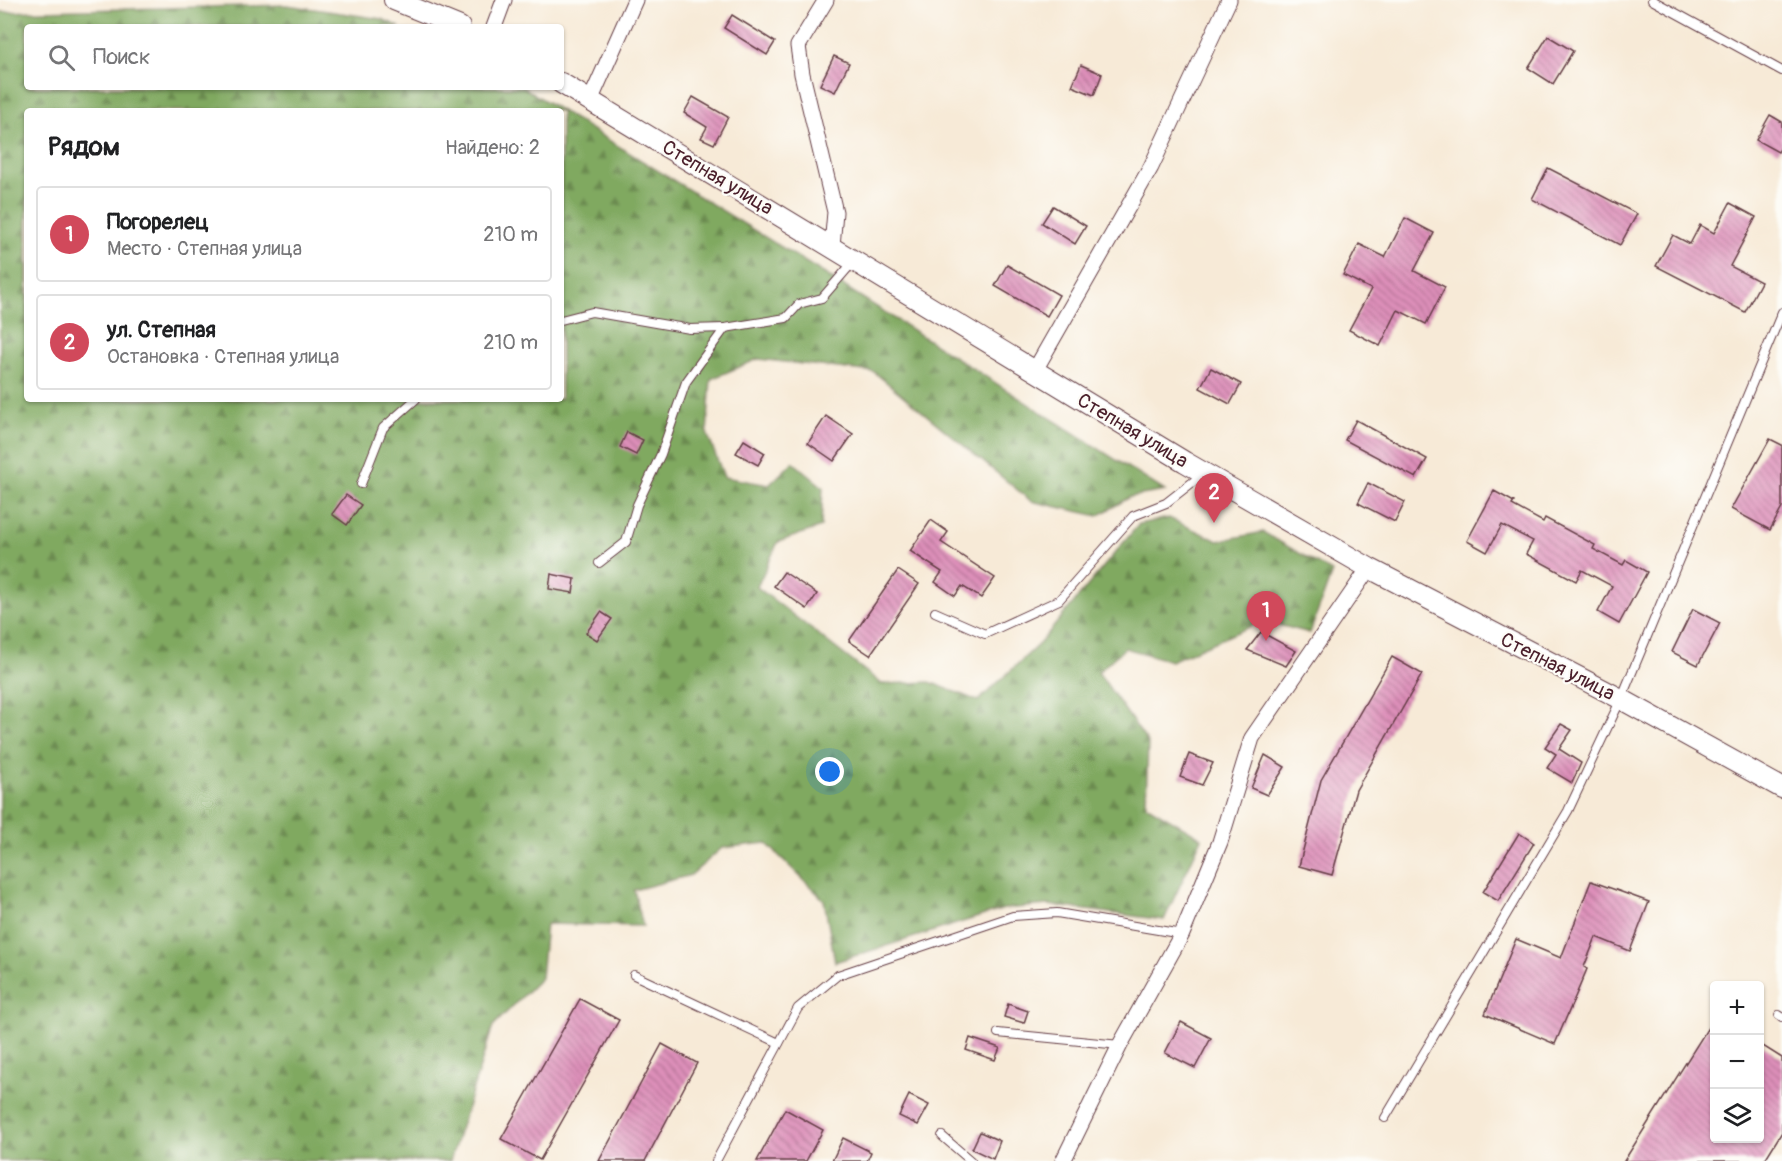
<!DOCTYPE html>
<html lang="ru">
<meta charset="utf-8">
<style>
body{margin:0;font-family:Pangolin,sans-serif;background:#f6f6f6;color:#202124}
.controls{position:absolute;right:18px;bottom:18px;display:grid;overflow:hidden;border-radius:6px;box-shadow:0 2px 4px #0004}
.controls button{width:54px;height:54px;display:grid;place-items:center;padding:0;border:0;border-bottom:2px solid #e0e0e0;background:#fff;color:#202124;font:30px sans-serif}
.you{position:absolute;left:830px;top:772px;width:21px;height:21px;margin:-15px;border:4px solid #fff;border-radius:50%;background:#1a73e8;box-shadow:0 0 0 9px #1a73e833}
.badge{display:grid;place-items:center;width:39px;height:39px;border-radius:50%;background:#d1495b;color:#fff;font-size:20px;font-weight:700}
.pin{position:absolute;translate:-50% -50px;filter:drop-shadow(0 2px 3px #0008)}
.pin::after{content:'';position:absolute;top:32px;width:21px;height:18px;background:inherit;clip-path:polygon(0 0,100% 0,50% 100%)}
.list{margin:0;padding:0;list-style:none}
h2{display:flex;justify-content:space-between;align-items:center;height:78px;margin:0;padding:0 24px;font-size:26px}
h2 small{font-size:20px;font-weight:400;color:#757577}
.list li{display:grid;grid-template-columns:39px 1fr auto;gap:18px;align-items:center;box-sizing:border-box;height:96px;margin:0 12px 12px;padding:0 12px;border:2px solid #e0e0e0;border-radius:6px}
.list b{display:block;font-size:22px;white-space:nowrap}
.list p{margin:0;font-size:20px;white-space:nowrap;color:#757577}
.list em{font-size:20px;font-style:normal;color:#757577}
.icon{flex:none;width:33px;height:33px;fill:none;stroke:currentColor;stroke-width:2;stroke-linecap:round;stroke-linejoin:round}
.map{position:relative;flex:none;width:1782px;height:1161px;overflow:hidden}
.search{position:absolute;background:#fff;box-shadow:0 2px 4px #0004;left:24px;top:24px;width:540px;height:66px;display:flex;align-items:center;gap:15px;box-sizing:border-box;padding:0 21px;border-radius:6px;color:#757577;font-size:22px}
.panel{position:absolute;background:#fff;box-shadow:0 2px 4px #0004;left:24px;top:108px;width:540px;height:294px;border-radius:6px}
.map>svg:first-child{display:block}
.forest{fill:url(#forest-firs);stroke:#656446;stroke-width:1.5;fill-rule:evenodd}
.building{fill:url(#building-back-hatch)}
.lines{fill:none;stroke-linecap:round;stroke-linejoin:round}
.service-casing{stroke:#643d45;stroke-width:10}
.minor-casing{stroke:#643d45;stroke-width:17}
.tertiary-casing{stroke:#643d45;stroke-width:22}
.service{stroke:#fff;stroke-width:8}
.minor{stroke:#fff;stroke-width:15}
.tertiary{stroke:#fff;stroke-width:20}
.labels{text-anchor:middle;stroke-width:4.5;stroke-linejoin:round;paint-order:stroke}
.street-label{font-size:20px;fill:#4a1f2b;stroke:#fdfcf7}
</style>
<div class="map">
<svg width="1782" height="1161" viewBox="0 0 1782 1161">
<defs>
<pattern id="forest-firs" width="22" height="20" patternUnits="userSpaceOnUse" patternTransform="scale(1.5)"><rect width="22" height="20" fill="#80a960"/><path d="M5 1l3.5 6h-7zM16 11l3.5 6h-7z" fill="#6b894f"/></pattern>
<pattern id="building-back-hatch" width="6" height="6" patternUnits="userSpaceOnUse" patternTransform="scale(1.5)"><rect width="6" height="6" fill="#dd8fb9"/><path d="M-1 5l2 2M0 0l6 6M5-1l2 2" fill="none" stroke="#b57497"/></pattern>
</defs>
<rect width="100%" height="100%" fill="#fdfcf7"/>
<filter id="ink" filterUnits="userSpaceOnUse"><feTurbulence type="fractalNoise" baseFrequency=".0167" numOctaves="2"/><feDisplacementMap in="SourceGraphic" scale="12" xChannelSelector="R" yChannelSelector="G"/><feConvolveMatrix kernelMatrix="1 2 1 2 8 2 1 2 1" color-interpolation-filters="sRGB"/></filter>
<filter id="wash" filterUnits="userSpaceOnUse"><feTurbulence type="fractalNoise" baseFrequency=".008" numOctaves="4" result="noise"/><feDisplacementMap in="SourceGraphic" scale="24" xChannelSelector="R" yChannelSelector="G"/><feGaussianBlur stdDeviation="1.35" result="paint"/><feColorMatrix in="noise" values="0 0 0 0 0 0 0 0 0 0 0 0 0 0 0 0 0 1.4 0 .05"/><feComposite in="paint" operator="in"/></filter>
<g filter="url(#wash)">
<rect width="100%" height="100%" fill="#f7ead7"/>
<path class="forest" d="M287,5L382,19L400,27H27V87H523L828,276L1165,491L1130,497L1098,516L1031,501L874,372L758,359L711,379L707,433L724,477L769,485L793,462L823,487L821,527L778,542L757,587L882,684L930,682L978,701L1040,643L1139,524L1169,518L1218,541L1263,532L1332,572L1310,633L1263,621L1171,661L1125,648L1098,672L1148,743L1146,805L1202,838L1164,920L1048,905L1004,909L835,962L824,900L766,843L722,848L691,875L634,890L643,926L546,924L541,978L493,1026L450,1161H0V12ZM27,111H561V399H27Z"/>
<g id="blocks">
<g class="building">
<polygon points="732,15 775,42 767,55 724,28"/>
<polygon points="1548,36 1573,51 1553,84 1528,68"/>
<polygon points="834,56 849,63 835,92 820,85"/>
<polygon points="1081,65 1102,74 1094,95 1072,86"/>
<polygon points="693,97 728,117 714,144 701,138 707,127 684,113"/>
<polygon points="1770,115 1782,122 1782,145 1778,152 1756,140"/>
<polygon points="1548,168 1637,214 1620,245 1532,199"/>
<polygon points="1730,203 1756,217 1730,266 1761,282 1745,312 1656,266 1673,235 1690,244 1700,225 1714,233"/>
<polygon points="1053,206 1086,226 1075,244 1042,223"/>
<polygon points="1405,218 1434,233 1414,271 1445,287 1426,324 1398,310 1380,346 1349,330 1371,289 1343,275 1359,244 1385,257"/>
<polygon points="1007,265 1059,295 1047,316 995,286"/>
<polygon points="1211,368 1241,384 1230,404 1200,388"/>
<polygon points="826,416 853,434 834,461 808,443"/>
<polygon points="1356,420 1427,459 1416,478 1345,440"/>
<polygon points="627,432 643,440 636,455 620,447"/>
<polygon points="1770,439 1782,445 1782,508 1770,530 1731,509"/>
<polygon points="744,440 765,453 758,465 736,453"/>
<polygon points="1368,483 1405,502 1395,522 1358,503"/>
<polygon points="1494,491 1514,502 1512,505 1543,522 1545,518 1595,545 1593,549 1623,565 1626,560 1647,572 1619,624 1598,612 1612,586 1582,570 1576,581 1526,554 1533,541 1502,525 1487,552 1467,541"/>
<polygon points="346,495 361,505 347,525 332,514"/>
<polygon points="931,520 948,532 941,542 995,578 981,598 962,586 955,596 935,582 942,572 910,551"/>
<polygon points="898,570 919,584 870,655 849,641"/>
<polygon points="784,572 817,594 807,609 774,586"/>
<polygon points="551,574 575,579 573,593 549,589"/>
<polygon points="1693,609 1720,623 1698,665 1672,652"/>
<polygon points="601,612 612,619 597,640 586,633"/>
<polygon points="1261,632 1296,651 1286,666 1247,650"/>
<polygon points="1392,657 1422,674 1356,790 1332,875 1299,866 1321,780"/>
<polygon points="1561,724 1572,730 1559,749 1581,763 1572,783 1547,768 1556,754 1545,747"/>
<polygon points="1189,754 1213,763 1202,785 1180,777"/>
<polygon points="1265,755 1285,767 1267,795 1251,788"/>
<polygon points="1519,833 1534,843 1498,901 1483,892"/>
<polygon points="1591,881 1649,902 1630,951 1596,937 1584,967 1587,969 1555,1044 1485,1014 1516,939 1561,958"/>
<polygon points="580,999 619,1020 540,1160 501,1139"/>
<polygon points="1008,1004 1028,1011 1024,1023 1004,1017"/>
<polygon points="1714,1018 1714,1138 1760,1138 1760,1044 1782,1058 1782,1132 1764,1161 1624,1161"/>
<polygon points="1181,1022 1211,1038 1195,1068 1165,1053"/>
<polygon points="970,1038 1000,1048 995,1060 966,1050"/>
<polygon points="662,1044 697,1063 645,1161 599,1161"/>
<polygon points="909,1095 929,1105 918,1125 899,1116"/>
<polygon points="785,1109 823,1130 806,1161 757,1161"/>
<polygon points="980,1132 1000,1141 993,1159 972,1149"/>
<polygon points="843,1138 871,1152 867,1161 832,1161"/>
</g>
</g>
</g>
<g filter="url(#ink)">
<use href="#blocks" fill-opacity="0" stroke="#643d45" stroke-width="1.5"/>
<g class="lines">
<g class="service-casing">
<g id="service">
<polyline points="1652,0 1782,71"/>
<polyline points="561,320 592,312 690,329 725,328"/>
<polyline points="361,484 383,428 416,399"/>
<polyline points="599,563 626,542 637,505 661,454 686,382 725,328 786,318 799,304 822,298 854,261"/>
<polyline points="935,612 985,634 1059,600 1133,516 1166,503 1203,474"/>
<polyline points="634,975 779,1043"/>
<polyline points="1779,1015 1782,1017"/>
<polyline points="998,1033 1120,1045"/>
<polyline points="1385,1118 1568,811 1621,699 1782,312"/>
<polyline points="942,1136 971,1161"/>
<polyline points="716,1161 798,1008 838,975 1013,916 1057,913 1182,934"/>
</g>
</g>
<g class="minor-casing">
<g id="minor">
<polyline points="826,0 798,46 802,74 835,212 832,246"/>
<polyline points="494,27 504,0"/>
<polyline points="590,101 635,0"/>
<polyline points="1035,370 1151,167 1229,0"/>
<polyline points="1063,1161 1120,1045 1182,934 1220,842 1252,738 1369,568"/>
</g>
</g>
<g class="tertiary-casing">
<g id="tertiary">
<polyline points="394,0 460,27"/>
<polyline points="561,83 1185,462 1369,568 1621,699 1782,788"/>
</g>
</g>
<use href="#service" class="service"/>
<use href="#minor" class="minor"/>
<use href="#tertiary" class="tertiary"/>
</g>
</g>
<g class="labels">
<g class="street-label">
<text transform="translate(718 177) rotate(31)" y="7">Степная улица</text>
<text transform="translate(1133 430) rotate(31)" y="7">Степная улица</text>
<text transform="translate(1558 666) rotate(27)" y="7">Степная улица</text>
</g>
</g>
</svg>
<div class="controls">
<button>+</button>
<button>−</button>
<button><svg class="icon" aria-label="layers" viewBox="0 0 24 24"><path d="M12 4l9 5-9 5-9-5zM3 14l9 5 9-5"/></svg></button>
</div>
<div class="you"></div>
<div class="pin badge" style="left:1266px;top:641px">1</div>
<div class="pin badge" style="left:1214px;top:523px">2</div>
<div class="search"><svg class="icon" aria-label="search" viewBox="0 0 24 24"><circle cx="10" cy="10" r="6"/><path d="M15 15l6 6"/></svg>Поиск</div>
<section class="panel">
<h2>Рядом<small>Найдено: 2</small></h2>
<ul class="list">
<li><span class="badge">1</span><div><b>Погорелец</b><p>Место · Степная улица</p></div><em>210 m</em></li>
<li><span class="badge">2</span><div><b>ул. Степная</b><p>Остановка · Степная улица</p></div><em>210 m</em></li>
</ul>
</section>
</div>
